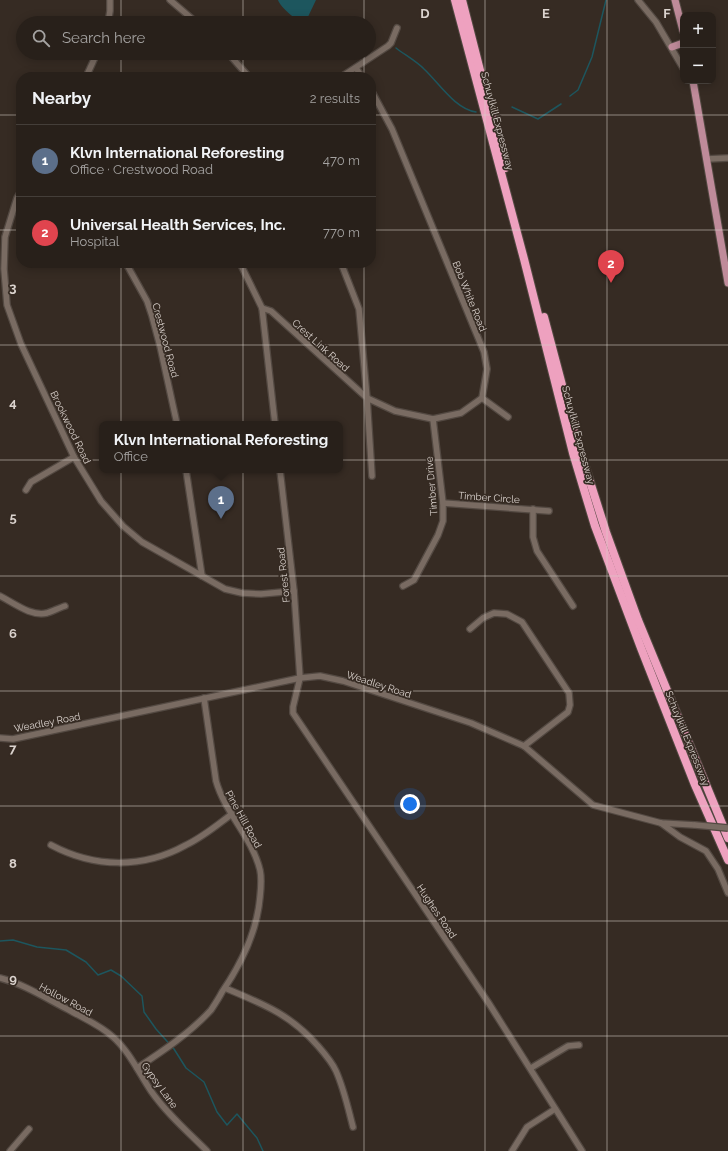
<!DOCTYPE html>
<meta charset="utf-8">
<style>
body{margin:0;font-family:Raleway,sans-serif;background:#302823;color:#f1f3f6}
.controls{position:absolute;right:12px;top:12px;display:grid;overflow:hidden;border-radius:8px;box-shadow:0 2px 10px #0003}
.controls button{width:36px;height:36px;display:grid;place-items:center;padding:0;border:0;border-bottom:1px solid #443e39;background:#28201a;color:#f1f3f6;font:20px sans-serif}
.you{position:absolute;left:410px;top:804px;width:14px;height:14px;margin:-10px;border:3px solid #fff;border-radius:50%;background:#1a73e8;box-shadow:0 0 0 6px #1a73e833}
.badge{display:grid;place-items:center;width:26px;height:26px;border-radius:50%;background:#db2777;color:#fff;font-size:13px;font-weight:700}
.pin{position:absolute;translate:-50% -33px;filter:drop-shadow(0 1px 2px #0008)}
.pin::after{content:'';position:absolute;top:21px;width:14px;height:12px;background:inherit;clip-path:polygon(0 0,100% 0,50% 100%)}
.popup{position:absolute;left:99px;top:421px;width:244px;height:52px;box-sizing:border-box;display:grid;place-content:center;border-radius:8px;background:#28201a;filter:drop-shadow(0 1px 3px #0005);font-size:13px;white-space:nowrap;color:#a5a3a2}
.popup b{font-size:15px;color:#f1f3f6}
.popup::after{content:'';position:absolute;left:50%;top:100%;margin-left:-8px;border:8px solid transparent;border-top-color:#28201a}
.list{margin:0;padding:0;list-style:none}
h2{display:flex;justify-content:space-between;align-items:center;height:52px;margin:0;padding:0 16px;font-size:17px}
h2 small{font-size:13px;font-weight:400;color:#a5a3a2}
.list li{display:grid;grid-template-columns:26px 1fr auto;gap:12px;align-items:center;box-sizing:border-box;height:72px;padding:0 16px;border-top:1px solid #443e39}
.list b{display:block;font-size:15px;white-space:nowrap}
.list p{margin:0;font-size:13px;white-space:nowrap;color:#a5a3a2}
.list em{font-size:13px;font-style:normal;color:#a5a3a2}
.icon{flex:none;width:22px;height:22px;fill:none;stroke:currentColor;stroke-width:2;stroke-linecap:round;stroke-linejoin:round}
.map{position:relative;flex:none;width:728px;height:1151px;overflow:hidden}
.search{position:absolute;background:#28201a;box-shadow:0 2px 10px #0003;left:16px;top:16px;width:360px;height:44px;display:flex;align-items:center;gap:10px;box-sizing:border-box;padding:0 14px;border-radius:22px;color:#a5a3a2;font-size:15px}
.panel{position:absolute;background:#28201a;box-shadow:0 2px 10px #0003;left:16px;top:72px;width:360px;height:196px;border-radius:16px}
.map>svg:first-child{display:block}
.water{fill:#1d565e}
.lines{fill:none;stroke-linecap:round;stroke-linejoin:round}
.stream{stroke:#1d565e;stroke-width:1.5}
.minor-casing{stroke:#534942;stroke-width:8}
.major-casing{stroke:#534942;stroke-width:9}
.highway-casing{stroke:#534942;stroke-width:10}
.minor{stroke:#796b62;stroke-width:5.5}
.major{stroke:#bf8b9a;stroke-width:7}
.highway{stroke:#eea1bf;stroke-width:8}
.minor-bridge-casing{stroke:#534942;stroke-width:8;stroke-linecap:butt}
.minor-bridge{stroke:#796b62;stroke-width:5.5}
.grid{fill:none;stroke:#dbd3ce;stroke-width:1;stroke-opacity:0.55}
.labels{text-anchor:middle;stroke-width:3.5;stroke-linejoin:round;paint-order:stroke}
.street-label{font-size:10px;fill:#dbd3ce;stroke:#362b23}
.grid-label{font-size:13px;text-anchor:middle;font-weight:bold;fill:#dbd3ce;stroke:#362b23;stroke-width:3.5;stroke-linejoin:round;paint-order:stroke}
</style>
<div class="map">
<svg width="728" height="1151" viewBox="0 0 728 1151">
<rect width="100%" height="100%" fill="#362b23"/>
<path class="water" d="M278,0H316L306,21C305,21 300,21 299,20C293,18 280,6 278,0Z"/>
<g class="lines">
<g class="stream">
<path d="M396,48C405,55 416,61 424,69C439,83 455,109 476,112"/>
<polyline points="570,96 578,90 592,57 606,0"/>
<polyline points="512,107 538,119 561,104"/>
<polyline points="0,941 13,940 37,947 66,950 86,962 98,975 111,970 121,976 142,996 144,1012 156,1029 174,1049 186,1068 204,1082 217,1112 227,1125 237,1114 257,1138 263,1151"/>
</g>
<g class="minor-casing">
<g id="minor">
<polyline points="170,0 197,23"/>
<polyline points="638,0 656,22 683,68"/>
<polyline points="108,23 110,11 110,0"/>
<polyline points="228,53 249,77"/>
<polyline points="356,68 362,77"/>
<polyline points="86,77 97,53"/>
<polyline points="341,77 388,46 391,43 397,28"/>
<polyline points="707,159 728,158"/>
<polyline points="21,191 17,198 5,237 4,269 7,305 21,344 74,457 101,501 123,526 142,542 225,589 242,593 261,594 294,591"/>
<polyline points="240,263 262,308 275,424"/>
<polyline points="341,263 359,309 367,398 372,476"/>
<polyline points="127,265 147,301 152,316 160,346 177,424"/>
<polyline points="262,308 271,311 367,398 395,411 433,419 461,413 482,398 487,369 484,352 392,129 371,90"/>
<polyline points="482,398 508,417"/>
<polyline points="186,470 202,576"/>
<polyline points="280,470 294,591 300,678 293,707 293,713 488,1002 582,1151"/>
<polyline points="26,490 31,482 74,457"/>
<polyline points="443,503 549,511"/>
<polyline points="533,509 533,537 537,551 573,606"/>
<polyline points="403,586 414,580 438,535 443,521 443,503 433,419"/>
<path d="M0,596C14,603 31,617 47,613C53,611 59,608 65,606"/>
<polyline points="470,629 483,618 494,613 507,614 522,622 569,693 570,705 568,712 524,746"/>
<polyline points="0,738 13,739 300,678 320,676 343,681 471,723 524,746 593,805 661,823 695,825"/>
<polyline points="661,823 680,837 706,851 718,869 728,893"/>
<path d="M51,845C94,868 143,869 186,845C203,837 217,825 232,814"/>
<path d="M0,978C24,984 47,999 69,1010C83,1018 100,1025 113,1037C129,1051 139,1073 151,1091C167,1114 188,1132 207,1151"/>
<path d="M225,988C263,1004 290,1014 318,1046C325,1054 332,1062 336,1071C344,1089 348,1108 353,1127"/>
<path d="M137,1068C163,1051 190,1033 211,1010C215,1004 219,998 222,992C242,963 257,932 260,897C261,888 262,879 260,870C252,837 225,813 216,781L204,698"/>
<polyline points="531,1068 568,1046 579,1045"/>
<polyline points="10,1151 29,1129"/>
<polyline points="512,1151 527,1127 555,1109"/>
</g>
</g>
<g class="major-casing">
<g id="major">
<polyline points="675,0 683,31"/>
<polyline points="672,47 683,43"/>
<polyline points="693,81 728,283"/>
</g>
</g>
<g class="highway-casing">
<g id="highway">
<polyline points="455,0 524,259 573,453 585,493 595,526 641,648 695,785 728,860"/>
<polyline points="462,0 505,168"/>
<polyline points="544,317 562,385"/>
<polyline points="572,425 606,532 638,620 728,838"/>
</g>
</g>
<use href="#minor" class="minor"/>
<use href="#major" class="major"/>
<use href="#highway" class="highway"/>
<g class="minor-bridge-casing">
<polyline id="minor-bridge" points="695,825 728,828"/>
</g>
<use href="#minor-bridge" class="minor-bridge"/>
</g>
<path class="grid" d="M121,0V23M243,0V23M364,0V23M485,0V1151M607,0V1151M121,53V77M243,53V77M364,53V77M0,115H21M371,115H728M0,230H21M371,230H728M121,263V1151M243,263V1151M364,263V1151M0,345H728M0,460H728M0,576H728M0,691H728M0,806H728M0,921H728M0,1036H728"/>
<g class="labels">
<g class="street-label">
<text transform="translate(498 121) rotate(75)" y="4">Schuylkill Expressway</text>
<text transform="translate(470 296) rotate(68)" y="4">Bob White Road</text>
<text transform="translate(166 340) rotate(75)" y="4">Crestwood Road</text>
<text transform="translate(321 345) rotate(42)" y="4">Crest Link Road</text>
<text transform="translate(71 427) rotate(64)" y="4">Brookwood Road</text>
<text transform="translate(579 435) rotate(75)" y="4">Schuylkill Expressway</text>
<text transform="translate(431 486) rotate(-95)" y="4">Timber Drive</text>
<text transform="translate(489 497) rotate(4)" y="4">Timber Circle</text>
<text transform="translate(283 575) rotate(-96)" y="4">Forest Road</text>
<text transform="translate(379 684) rotate(18)" y="4">Weadley Road</text>
<text transform="translate(47 722) rotate(-11)" y="4">Weadley Road</text>
<text transform="translate(688 738) rotate(68)" y="4">Schuylkill Expressway</text>
<text transform="translate(244 819) rotate(61)" y="4">Pine Hill Road</text>
<text transform="translate(437 911) rotate(56)" y="4">Hughes Road</text>
<text transform="translate(66 999) rotate(28)" y="4">Hollow Road</text>
<text transform="translate(160 1085) rotate(54)" y="4">Gypsy Lane</text>
</g>
</g>
<g class="grid-label">
<text x="425" y="18">D</text>
<text x="546" y="18">E</text>
<text x="667" y="18">F</text>
<text x="13" y="292">3</text>
<text x="13" y="407">4</text>
<text x="13" y="522">5</text>
<text x="13" y="638">6</text>
<text x="13" y="753">7</text>
<text x="13" y="868">8</text>
<text x="13" y="983">9</text>
</g>
</svg>
<div class="controls">
<button>+</button>
<button>−</button>
</div>
<div class="you"></div>
<div class="pin badge" style="left:221px;top:519px;background:#5c6f8a">1</div>
<div class="popup"><b>Klvn International Reforesting</b>Office</div>
<div class="pin badge" style="left:611px;top:283px;background:#e0444e">2</div>
<div class="search"><svg class="icon" aria-label="search" viewBox="0 0 24 24"><circle cx="10" cy="10" r="6"/><path d="M15 15l6 6"/></svg>Search here</div>
<section class="panel">
<h2>Nearby<small>2 results</small></h2>
<ul class="list">
<li><span class="badge" style="background:#5c6f8a">1</span><div><b>Klvn International Reforesting</b><p>Office · Crestwood Road</p></div><em>470 m</em></li>
<li><span class="badge" style="background:#e0444e">2</span><div><b>Universal Health Services, Inc.</b><p>Hospital</p></div><em>770 m</em></li>
</ul>
</section>
</div>
